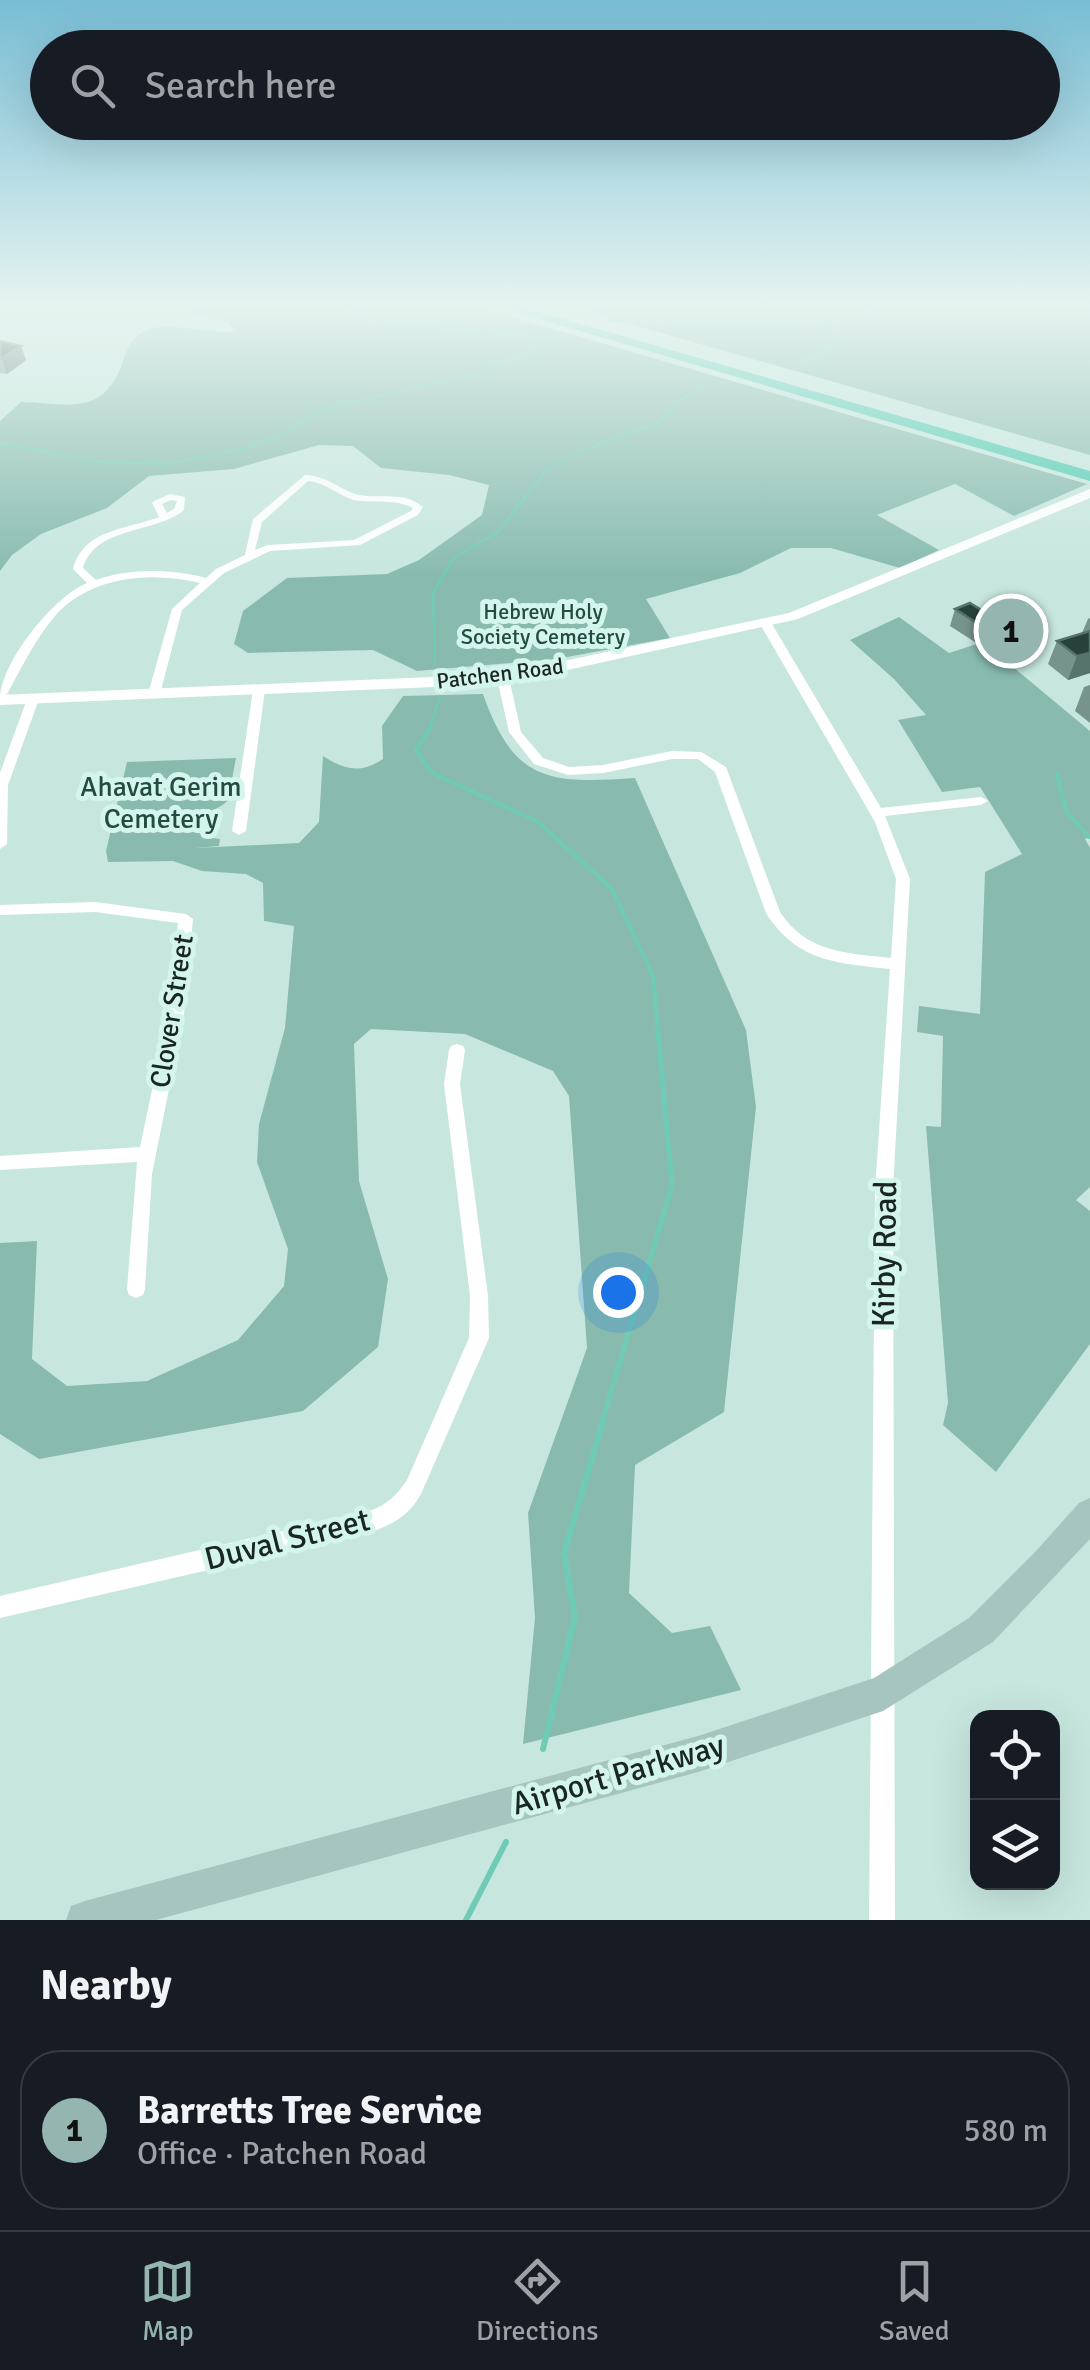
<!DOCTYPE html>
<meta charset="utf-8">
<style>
body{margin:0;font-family:Signika,sans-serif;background:#20242c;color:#f1f3f6}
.controls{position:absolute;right:30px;bottom:30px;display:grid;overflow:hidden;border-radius:20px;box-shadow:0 10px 40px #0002}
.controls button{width:90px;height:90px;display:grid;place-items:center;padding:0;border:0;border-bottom:2px solid #363941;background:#171b24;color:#f1f3f6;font:50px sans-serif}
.you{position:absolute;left:618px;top:1292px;width:35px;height:35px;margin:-25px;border:8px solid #fff;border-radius:50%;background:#1a73e8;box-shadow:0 0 0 15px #1a73e833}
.badge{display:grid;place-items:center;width:65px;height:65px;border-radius:50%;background:#95b5b0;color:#111;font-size:32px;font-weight:700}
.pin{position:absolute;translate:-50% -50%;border:5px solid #fff;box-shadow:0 2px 10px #0006}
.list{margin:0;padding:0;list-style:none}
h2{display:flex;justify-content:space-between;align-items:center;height:130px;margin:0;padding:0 40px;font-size:42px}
h2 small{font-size:32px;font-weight:400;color:#9ea1a6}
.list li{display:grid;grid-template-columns:65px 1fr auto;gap:30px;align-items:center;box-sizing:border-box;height:160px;margin:0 20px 20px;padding:0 20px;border:2px solid #363941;border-radius:40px}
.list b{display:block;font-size:38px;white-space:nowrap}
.list p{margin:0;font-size:32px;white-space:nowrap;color:#9ea1a6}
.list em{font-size:32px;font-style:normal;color:#9ea1a6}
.icon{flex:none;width:55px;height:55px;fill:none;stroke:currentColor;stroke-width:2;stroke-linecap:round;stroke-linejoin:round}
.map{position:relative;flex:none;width:1090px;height:1920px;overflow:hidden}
.search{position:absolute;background:#171b24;box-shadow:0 10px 40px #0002;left:30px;right:30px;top:30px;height:110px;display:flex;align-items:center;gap:25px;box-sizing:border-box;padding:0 35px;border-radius:55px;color:#9ea1a6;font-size:38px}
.sheet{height:310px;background:#171b24}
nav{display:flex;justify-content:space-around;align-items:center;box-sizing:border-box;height:140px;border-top:2px solid #363941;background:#171b24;font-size:28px;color:#9ea1a6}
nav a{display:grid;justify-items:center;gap:5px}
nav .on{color:#95b5b0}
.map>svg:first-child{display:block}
.green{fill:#88bbae}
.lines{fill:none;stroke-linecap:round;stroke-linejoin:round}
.stream-far3{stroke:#70cbb6;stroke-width:2.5}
.stream-far2{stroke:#70cbb6;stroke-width:4}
.stream-far1{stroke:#70cbb6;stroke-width:5}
.stream{stroke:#70cbb6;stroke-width:6}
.minor{fill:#fff;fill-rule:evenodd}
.tertiary{fill:#fff;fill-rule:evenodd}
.secondary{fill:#a5c5be;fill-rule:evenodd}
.motorway{fill:#4dcab0;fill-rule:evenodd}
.wall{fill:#77948c}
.shaded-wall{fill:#57746c}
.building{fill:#27423b;stroke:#57746c;stroke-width:2.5}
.labels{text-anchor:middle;stroke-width:10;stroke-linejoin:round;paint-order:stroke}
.far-park-label{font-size:22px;fill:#224c42;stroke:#d4f5ec}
.far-street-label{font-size:22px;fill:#1a2623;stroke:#d4f5ec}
.park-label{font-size:28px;fill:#224c42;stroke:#d4f5ec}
.street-label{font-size:28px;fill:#1a2623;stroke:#d4f5ec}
.near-street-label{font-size:32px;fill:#1a2623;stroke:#d4f5ec}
</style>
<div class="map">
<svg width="1090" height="1920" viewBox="0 0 1090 1920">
<rect width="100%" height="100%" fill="#c7e7de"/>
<g class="green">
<path d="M188,307H477L1087,484L1014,516L955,484L877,515L939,550L900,568L831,548H791L740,573L646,599L670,638L556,659L417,671L373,650L248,653L234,644L243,611L287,578L387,574L419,560L482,515L489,485L449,475L381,468L353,446L319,445L234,469L149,476L107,508L41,534L12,555L0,571V421L21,402C65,403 101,417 121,367C125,355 129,341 140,334C164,317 206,336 234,331L229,322L192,314Z"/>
<polygon points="583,307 1090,307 1090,455 602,316"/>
<polygon points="899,617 949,653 983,642 1090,731 1090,837 1085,839 1090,848 1090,1187 1076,1200 1090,1211 1090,1344 996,1472 943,1425 948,1403 926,1126 941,1127 943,1036 917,1032 919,1006 980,1014 985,872 1022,854 980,787 942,792 898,720 926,715 894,679 850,640"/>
<path d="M483,694C514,782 548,784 635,778L746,1030L756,1107L724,1412L635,1465L629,1593L672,1633L710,1626L741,1690L523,1744L535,1618L528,1513L587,1348L569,1096L553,1071L465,1034L371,1029L354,1044L359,1181L388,1279L378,1347L303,1411L39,1459L0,1434V1243L37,1241L32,1359L67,1386L147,1381L238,1340L284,1286L288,1249L257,1162L259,1124L285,1028L294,926L264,921L263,883L246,874L202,871L173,861L108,862L106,851L127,762L236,758L228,800C217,813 199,809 196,831L205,837L220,839L219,846L196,848L299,843L319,822L323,756C345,770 360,774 383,759L382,726L403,696Z"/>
</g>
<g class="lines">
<g class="stream-far3">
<polyline points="344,307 361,319 385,325 562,338"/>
<polyline points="385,307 385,322"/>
<path d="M608,320C696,329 796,335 880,307"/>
<polyline points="803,361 830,350 837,334 829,323"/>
<polyline points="0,443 100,462 168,464 239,450 279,436 327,408 479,373 562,338"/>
<polyline points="435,664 433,593 454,558 499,531 547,469 582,451 659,423 677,402 706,385"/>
<polyline points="429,731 440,696"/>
</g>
<g class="stream-far2">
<polyline points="430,728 416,750 432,773 538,822 612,889 653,976 658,1034"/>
<polyline points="1057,774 1066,811 1089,837"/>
</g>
<polyline class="stream-far1" points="602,1423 672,1185 658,1032"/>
<g class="stream">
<polyline points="543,1749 575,1617 564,1553 603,1421"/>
<polyline points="466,1920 506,1842"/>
</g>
<g class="minor">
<path d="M305,475C327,475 339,490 359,495C381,499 404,491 423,507L418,515L360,545L270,551L224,573L182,610L160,694L154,698L148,694L172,609L200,583C151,571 90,576 55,616C35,639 21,669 6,696L0,700C0,663 53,597 87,583L73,569C84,529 125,530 159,517L152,503L154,501L170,494L185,497L184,510C155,534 95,526 83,568L96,580C130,568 171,569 206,578L216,569L245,555L253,519ZM308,481C325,482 337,495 354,500C374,504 394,498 413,508L411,511L354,540L268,545L255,550L262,522ZM171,500L177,501L174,509L167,513L162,504Z"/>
<path d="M766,621L772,624L881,808L981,797L988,801L981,805L885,816L910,879L893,1190L895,1920H869L875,1190L890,969C837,963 797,962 766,913L715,772L698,759H672L603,773L568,775L534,764L509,732L497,678L503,674L509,678L521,732L543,758L569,767L603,765L672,751L701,752L726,767L780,912C807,953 846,953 891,958L896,879L875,822L760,624Z"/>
<polygon points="259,686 265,690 246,831 239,835 232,831 253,690"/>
<polygon points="33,695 39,699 8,785 7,844 0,849 0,773 27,699"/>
<polygon points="95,902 186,914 193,919 184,1014 152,1174 145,1289 143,1295 136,1298 129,1295 127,1289 137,1162 0,1170 0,1156 140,1147 168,1014 178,923 95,912 0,915 0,905"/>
<path d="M457,1044L463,1046L465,1050L460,1084L488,1296L489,1338L421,1494C408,1517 393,1524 369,1533L0,1618V1596L369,1511C387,1505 396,1496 407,1480L469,1338L470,1296L444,1084L449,1050L451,1046Z"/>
</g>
<polygon class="tertiary" points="1090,489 1090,498 798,619 545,675 457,686 0,705 0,695 457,676 545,665 789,613"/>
<polygon class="secondary" points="1090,1498 1090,1539 993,1642 883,1711 698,1772 156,1920 66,1920 71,1906 85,1901 698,1736 874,1678 969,1618 1036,1551 1079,1503"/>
<polygon class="motorway" points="499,307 522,307 1090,471 1090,481"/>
</g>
<g class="wall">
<polygon points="0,341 26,360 7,374 0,373"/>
<polygon points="955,609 988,614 1038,616 1032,633 1006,640 999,635 978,644 950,626"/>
<polygon points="1090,618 1090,673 1068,680 1048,664 1057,641 1082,633 1088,619"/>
<polygon points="1090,685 1090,723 1075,711 1084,687"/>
</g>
<g class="shaded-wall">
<polygon points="21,346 26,360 7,374 2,359"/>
<polygon points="1038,616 1032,633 1006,640 1012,623"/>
<polygon points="1004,618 999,635 978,644 983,627"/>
<polygon points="1090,653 1090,673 1068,680 1077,656"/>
</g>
<g class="building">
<polygon points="0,341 21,346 0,359"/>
<polygon points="970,603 988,614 1016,603 1038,616 1012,623 1004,618 983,627 955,609"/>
<polygon points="1090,631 1090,653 1077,656 1057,641"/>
</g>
<linearGradient id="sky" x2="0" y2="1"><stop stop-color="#78bdd4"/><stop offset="0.53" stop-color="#e6f4f0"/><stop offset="1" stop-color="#e6f4f0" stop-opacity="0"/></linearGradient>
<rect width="1090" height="576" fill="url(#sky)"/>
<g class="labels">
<g class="far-park-label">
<text x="543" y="619">Hebrew Holy<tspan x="543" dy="25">Society Cemetery</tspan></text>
</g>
<g class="far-street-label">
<text transform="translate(500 673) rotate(-7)" y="8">Patchen Road</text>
</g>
<g class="park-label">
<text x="161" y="796">Ahavat Gerim<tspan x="161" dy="32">Cemetery</tspan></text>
</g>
<g class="street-label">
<text transform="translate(171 1011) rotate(-81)" y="10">Clover Street</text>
</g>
<g class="near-street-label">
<text transform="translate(884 1254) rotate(-89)" y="11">Kirby Road</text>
<text transform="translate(287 1539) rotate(-14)" y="11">Duval Street</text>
<text transform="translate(618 1774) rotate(-16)" y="11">Airport Parkway</text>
</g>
</g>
</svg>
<div class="controls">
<button><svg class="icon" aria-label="locate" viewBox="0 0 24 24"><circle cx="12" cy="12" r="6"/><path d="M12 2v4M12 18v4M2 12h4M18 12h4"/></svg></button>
<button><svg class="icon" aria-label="layers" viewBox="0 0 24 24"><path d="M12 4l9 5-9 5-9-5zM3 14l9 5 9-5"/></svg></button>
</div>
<div class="you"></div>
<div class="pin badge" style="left:1011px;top:631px">1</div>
<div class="search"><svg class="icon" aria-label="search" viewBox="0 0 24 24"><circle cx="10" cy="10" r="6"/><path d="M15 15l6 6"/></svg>Search here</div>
</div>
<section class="sheet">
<h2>Nearby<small></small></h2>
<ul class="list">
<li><span class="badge">1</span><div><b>Barretts Tree Service</b><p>Office · Patchen Road</p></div><em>580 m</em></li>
</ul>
</section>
<nav>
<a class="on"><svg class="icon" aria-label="map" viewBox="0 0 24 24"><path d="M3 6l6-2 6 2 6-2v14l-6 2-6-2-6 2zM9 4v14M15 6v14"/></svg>Map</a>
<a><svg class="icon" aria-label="directions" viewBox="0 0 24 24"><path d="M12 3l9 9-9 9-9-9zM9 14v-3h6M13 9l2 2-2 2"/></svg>Directions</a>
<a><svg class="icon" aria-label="saved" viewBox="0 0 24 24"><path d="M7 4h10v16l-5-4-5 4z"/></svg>Saved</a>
</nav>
